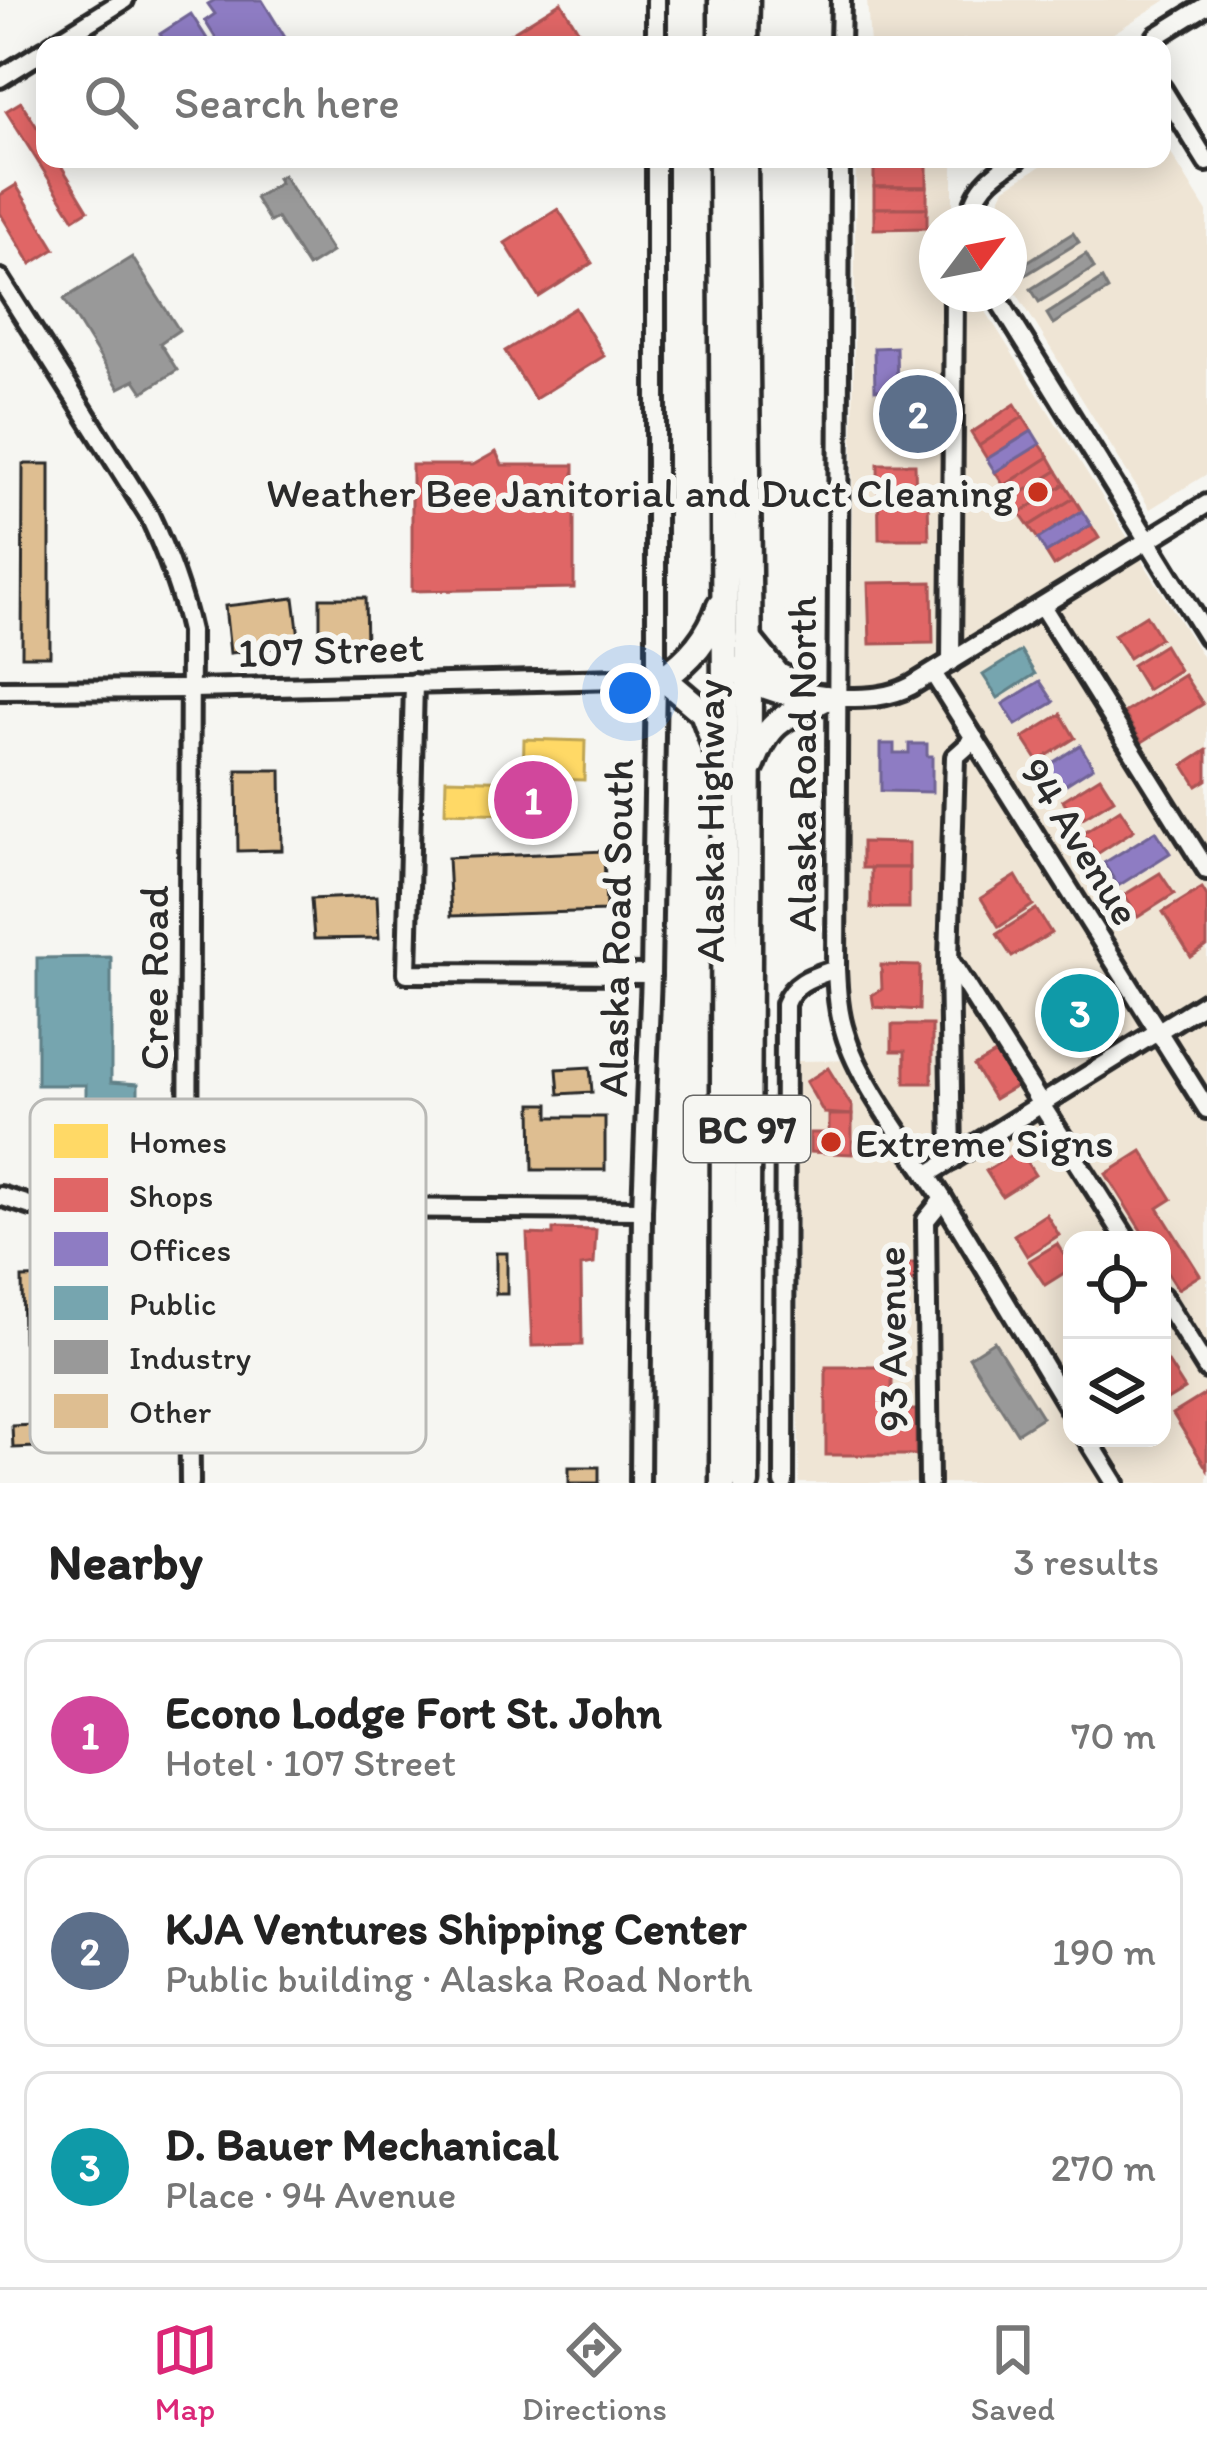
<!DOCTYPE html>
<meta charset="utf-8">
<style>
body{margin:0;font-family:Itim,sans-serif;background:#f2f2f2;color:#222}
.controls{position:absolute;right:36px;bottom:36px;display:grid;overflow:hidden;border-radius:24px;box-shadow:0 6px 30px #0003}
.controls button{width:108px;height:108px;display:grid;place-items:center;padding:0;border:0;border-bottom:3px solid #e0e0e0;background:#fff;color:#222;font:60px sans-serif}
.compass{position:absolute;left:919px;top:204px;width:108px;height:108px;border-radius:50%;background:#fff;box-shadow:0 6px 30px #0003;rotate:58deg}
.you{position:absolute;left:630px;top:693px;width:42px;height:42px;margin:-30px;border:9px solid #fff;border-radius:50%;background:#1a73e8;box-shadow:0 0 0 18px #1a73e833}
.badge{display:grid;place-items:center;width:78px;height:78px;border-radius:50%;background:#db2777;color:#fff;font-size:39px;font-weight:700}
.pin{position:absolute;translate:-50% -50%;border:6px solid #fff;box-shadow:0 3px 12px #0006}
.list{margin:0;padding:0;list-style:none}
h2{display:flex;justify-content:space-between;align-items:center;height:156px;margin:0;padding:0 48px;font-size:51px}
h2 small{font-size:39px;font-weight:400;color:#767676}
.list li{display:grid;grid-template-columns:78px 1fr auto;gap:36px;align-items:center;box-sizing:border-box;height:192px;margin:0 24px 24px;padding:0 24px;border:3px solid #e0e0e0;border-radius:24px}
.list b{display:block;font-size:45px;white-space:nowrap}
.list p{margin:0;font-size:39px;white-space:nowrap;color:#767676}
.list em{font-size:39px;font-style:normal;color:#767676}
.icon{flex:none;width:66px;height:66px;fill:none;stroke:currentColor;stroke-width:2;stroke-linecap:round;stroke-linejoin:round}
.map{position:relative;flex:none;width:1207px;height:1483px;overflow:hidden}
.search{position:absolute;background:#fff;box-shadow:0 6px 30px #0003;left:36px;right:36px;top:36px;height:132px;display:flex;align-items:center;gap:30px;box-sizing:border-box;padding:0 42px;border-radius:24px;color:#767676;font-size:45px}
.sheet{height:804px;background:#fff}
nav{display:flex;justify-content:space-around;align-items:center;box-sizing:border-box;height:168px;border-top:3px solid #e0e0e0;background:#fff;font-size:33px;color:#767676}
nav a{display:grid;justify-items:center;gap:6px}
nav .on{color:#db2777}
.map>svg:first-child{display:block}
.built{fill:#efe5d5;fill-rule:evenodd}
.homes{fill:#ffd966;stroke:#bfa554;stroke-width:3}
.shops{fill:#e06666;stroke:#aa5454;stroke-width:3}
.offices{fill:#8e7cc3;stroke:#706495;stroke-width:3}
.public{fill:#76a5af;stroke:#608087;stroke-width:3}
.industry{fill:#999;stroke:#787878;stroke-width:3}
.building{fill:#debe91;stroke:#2b2b2b;stroke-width:3}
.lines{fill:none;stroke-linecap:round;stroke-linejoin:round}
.minor-casing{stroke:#2b2b2b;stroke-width:26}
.highway-casing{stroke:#2b2b2b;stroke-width:33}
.minor{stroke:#f6f6f2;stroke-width:16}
.highway{stroke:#f6f6f2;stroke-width:24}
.poi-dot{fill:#c8321e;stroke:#f6f6f2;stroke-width:4.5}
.labels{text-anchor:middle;stroke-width:12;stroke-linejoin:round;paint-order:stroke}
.shield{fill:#f6f6f2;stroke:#686867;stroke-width:3}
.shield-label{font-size:39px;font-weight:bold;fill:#2b2b2b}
.poi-label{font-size:42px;fill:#2b2b2b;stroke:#f6f6f2;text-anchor:end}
.street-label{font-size:42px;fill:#2b2b2b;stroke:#f6f6f2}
.key{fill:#f6f6f2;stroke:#b9b9b6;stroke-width:3}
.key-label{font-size:33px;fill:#2b2b2b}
</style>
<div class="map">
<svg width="1207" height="1483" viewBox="0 0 1207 1483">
<rect width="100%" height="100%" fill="#f6f6f2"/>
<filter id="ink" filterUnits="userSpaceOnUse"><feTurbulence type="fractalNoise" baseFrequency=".00833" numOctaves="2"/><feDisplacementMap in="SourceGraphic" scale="24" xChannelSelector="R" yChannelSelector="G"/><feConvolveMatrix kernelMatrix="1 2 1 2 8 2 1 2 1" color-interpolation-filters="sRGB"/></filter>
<g filter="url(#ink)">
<g class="built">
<polygon points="867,0 1166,0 1101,41 1103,45 966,45 965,38 956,45 870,45"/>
<polygon points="1162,139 1207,212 1207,474 1150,509 1009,281 1009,222 991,222 991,217 1005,188 1052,159 1162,159"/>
<path d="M856,159H953V222H937V294H975L1207,664V1481L1204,1483H799L797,1061L868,1060L857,1039L847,989ZM1072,1240H1162V1438H1072Z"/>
</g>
<polygon class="homes" points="524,739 585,741 584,780 553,779 553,815 445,812 446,779 523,781"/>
<g class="shops">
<polygon points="561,2 587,45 492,45"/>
<polygon points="21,102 45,140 45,159 57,159 88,210 74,219 6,111"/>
<rect x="874" y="164" width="53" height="23"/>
<polygon points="16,185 55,249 31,264 0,213 0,195"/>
<rect x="874" y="187" width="53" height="21"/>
<polygon points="874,208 927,208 927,228 874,229"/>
<polygon points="558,209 592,263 539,297 505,243"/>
<polygon points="575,308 604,356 535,399 505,351"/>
<polygon points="1015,404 1023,417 979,446 971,433"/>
<polygon points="1023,417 1032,431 987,459 979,446"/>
<polygon points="1040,444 1049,457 1004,486 995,472"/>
<polygon points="496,452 502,465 574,465 574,588 412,591 412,465 473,465"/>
<polygon points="1049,457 1057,471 1012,499 1004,486"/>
<polygon points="878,464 915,464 916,501 928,501 929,539 879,539"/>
<polygon points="1057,471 1065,484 1020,513 1012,499"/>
<polygon points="1065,484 1074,498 1029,526 1020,513"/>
<polygon points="1074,498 1082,511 1038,539 1029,526"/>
<polygon points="1091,525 1099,538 1054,566 1046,553"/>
<polygon points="932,582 933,643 870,644 868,583"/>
<polygon points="1146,615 1160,638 1129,658 1114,635"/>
<polygon points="1164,645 1179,670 1147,690 1132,665"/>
<polygon points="1184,675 1203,704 1142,742 1124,713"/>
<polygon points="1061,714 1075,738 1038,761 1023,738"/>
<polygon points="1207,750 1207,780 1197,786 1184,765"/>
<polygon points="1100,777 1114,799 1076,822 1063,800"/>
<polygon points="1120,809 1134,830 1097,854 1083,833"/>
<polygon points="862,842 909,843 909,868 862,868"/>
<rect x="871" y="868" width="38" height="40"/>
<polygon points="1160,873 1174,894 1138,917 1124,895"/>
<polygon points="1016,876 1033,905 999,927 981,898"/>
<polygon points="1202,888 1207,896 1207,946 1191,957 1163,912"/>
<polygon points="1036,909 1051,933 1012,957 997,934"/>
<polygon points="881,965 920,966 919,1010 874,1007 872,995 882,989"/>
<polygon points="1088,978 1115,1021 1072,1047 1046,1005"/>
<polygon points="892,1025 932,1025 932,1083 905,1083 905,1051 892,1051"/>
<polygon points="996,1053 1016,1086 994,1099 974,1066"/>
<polygon points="828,1068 852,1107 852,1115 824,1113 806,1082"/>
<polygon points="829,1115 852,1115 852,1154 810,1152 810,1133 829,1133"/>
<polygon points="1019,1150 1035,1175 1002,1196 986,1171"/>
<polygon points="1142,1151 1172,1199 1158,1208 1200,1275 1178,1289 1162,1264 1162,1240 1147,1240 1106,1174"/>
<polygon points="1046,1214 1059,1235 1027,1256 1014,1235"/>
<polygon points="553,1229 596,1230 594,1264 581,1266 582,1345 532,1346 527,1234 553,1235"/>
<polygon points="1057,1244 1072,1268 1045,1285 1029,1261"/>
<rect x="888" y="1263" width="31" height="18"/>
<polygon points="1162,1353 1185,1389 1162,1403"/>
<polygon points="826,1367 892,1367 892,1410 916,1410 916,1455 826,1455"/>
<polygon points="1207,1393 1207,1469 1173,1414"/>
</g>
<g class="offices">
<polygon points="215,0 262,0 286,39 277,45 234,45 232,42 220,45 205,21 215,14 208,4"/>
<polygon points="191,14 211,45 167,45 160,34"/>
<polygon points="896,347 897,389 875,390 874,348"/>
<polygon points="1032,431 1040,444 995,472 987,459"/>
<polygon points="1082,511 1091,525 1046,553 1038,539"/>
<polygon points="1040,681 1054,702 1016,725 1003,704"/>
<polygon points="881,744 894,744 894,753 909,753 909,744 927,744 927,756 932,756 932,792 881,791"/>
<polygon points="1080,745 1093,767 1057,790 1043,769"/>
<polygon points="1156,831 1170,853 1118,886 1104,863"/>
</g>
<g class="public">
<polygon points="898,398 937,398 938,430 899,430"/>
<polygon points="1021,651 1035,674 998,698 983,675"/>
<polygon points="111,957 111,1082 138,1084 138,1122 86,1121 86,1085 37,1085 37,958"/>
</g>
<g class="industry">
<polygon points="283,175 332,252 308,267 277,218 270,222 255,198 280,183 277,178"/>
<polygon points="1073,233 1079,242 1024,276 1019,267"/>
<polygon points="1086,254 1094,268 1039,302 1031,289"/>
<polygon points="132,257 179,330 160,343 177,370 143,392 135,380 119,388 64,299"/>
<polygon points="1102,279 1108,290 1053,324 1047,314"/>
<polygon points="994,1341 1042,1417 1017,1433 969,1357"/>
</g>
<g class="building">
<polygon points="23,464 50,464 50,656 22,656"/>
<polygon points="294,598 300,645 230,653 225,606"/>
<polygon points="320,598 365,598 366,647 320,648"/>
<polygon points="237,770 281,770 282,850 238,851"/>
<polygon points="604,851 606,911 451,916 448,858"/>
<polygon points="377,896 379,938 314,939 311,899"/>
<polygon points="590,1067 592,1092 559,1094 557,1069"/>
<polygon points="532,1104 549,1104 549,1117 605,1117 605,1170 533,1170"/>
<rect x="496" y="1253" width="11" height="41"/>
<polygon points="61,1277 63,1365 46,1366 45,1341 23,1341 22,1278"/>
<polygon points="37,1425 37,1447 13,1448 12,1426"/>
<rect x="569" y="1467" width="30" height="16"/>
</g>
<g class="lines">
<g class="minor-casing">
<g id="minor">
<polyline points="52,45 124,0"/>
<polyline points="656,45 656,0"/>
<polyline points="840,45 841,0"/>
<polyline points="1151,45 1157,36 1207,5"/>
<polyline points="0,78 45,50"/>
<polyline points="1162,89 1207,162"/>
<path d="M840,159L836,969C837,990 838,1012 845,1033C860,1085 913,1151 943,1199C987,1270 1029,1342 1072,1413"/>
<path d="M970,222C973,190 991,175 1017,159"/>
<path d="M0,279L149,515C167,553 181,590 190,631L188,1208L190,1483"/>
<polyline points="995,294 1207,636"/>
<polyline points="1042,606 1207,870"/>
<polyline points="951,662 954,294"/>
<polyline points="933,673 1207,1109"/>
<polyline points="414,683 407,973 651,974"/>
<polyline points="0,690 192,689 663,678"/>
<path d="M830,698C859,698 885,700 911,686L1207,504"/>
<polyline points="951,962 1127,1240"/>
<polyline points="952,1160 949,959 955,757 975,739"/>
<polyline points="927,1175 1207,1001"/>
<polyline points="0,1196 32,1206 642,1210"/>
<polyline points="1162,1297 1207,1369"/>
<polyline points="1087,1438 1115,1483"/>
<polyline points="640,1483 642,1210 651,974 656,677 656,159"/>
<path d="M784,1483L785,1004C794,981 813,977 836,969"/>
<polyline points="929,1483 926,1220 943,1199"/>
</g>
</g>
<g class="highway-casing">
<g id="highway">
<polyline points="722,45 722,0"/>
<polyline points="745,45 746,0"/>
<polyline points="722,159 725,702 723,1483"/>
<polyline points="744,159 749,679 746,1483"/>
<polyline points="748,639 778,676 802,687"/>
<path d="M739,670C764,691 792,694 824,698"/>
<polyline points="663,678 703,712 717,751"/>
<path d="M663,678C690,660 710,635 720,606"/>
<path d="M752,765C769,719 784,717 826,698"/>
</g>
</g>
<use href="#minor" class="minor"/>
<use href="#highway" class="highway"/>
</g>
</g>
<g class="poi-dot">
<circle cx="1038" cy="492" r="12"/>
<circle cx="831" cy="1142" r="12"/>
</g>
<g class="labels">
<rect class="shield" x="684" y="1096" width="126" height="66" rx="9"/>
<g class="shield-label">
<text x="747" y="1143">BC 97</text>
</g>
<g class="poi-label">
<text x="1014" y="507">Weather Bee Janitorial and Duct Cleaning</text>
<text x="855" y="1157" text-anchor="start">Extreme Signs</text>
</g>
<g class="street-label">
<text transform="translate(331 649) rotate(-2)" y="15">107 Street</text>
<text transform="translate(801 764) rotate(-90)" y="15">Alaska Road North</text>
<text transform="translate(709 821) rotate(-90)" y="15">Alaska Highway</text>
<text transform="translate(1081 841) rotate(58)" y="15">94 Avenue</text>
<text transform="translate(615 928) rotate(-89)" y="15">Alaska Road South</text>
<text transform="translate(153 978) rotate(-90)" y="15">Cree Road</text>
<text transform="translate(891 1339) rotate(-91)" y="15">93 Avenue</text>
</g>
</g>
<rect x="30" y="1099" width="396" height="354" rx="18" class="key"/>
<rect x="54" y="1124" width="54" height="34" fill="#ffd966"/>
<rect x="54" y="1178" width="54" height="34" fill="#e06666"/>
<rect x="54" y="1232" width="54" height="34" fill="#8e7cc3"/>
<rect x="54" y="1286" width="54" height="34" fill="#76a5af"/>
<rect x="54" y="1340" width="54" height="34" fill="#999"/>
<rect x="54" y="1394" width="54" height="34" fill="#debe91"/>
<g class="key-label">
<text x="129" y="1153">Homes</text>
<text x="129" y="1207">Shops</text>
<text x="129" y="1261">Offices</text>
<text x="129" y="1315">Public</text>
<text x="129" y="1369">Industry</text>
<text x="129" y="1423">Other</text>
</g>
</svg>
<div class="controls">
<button><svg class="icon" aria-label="locate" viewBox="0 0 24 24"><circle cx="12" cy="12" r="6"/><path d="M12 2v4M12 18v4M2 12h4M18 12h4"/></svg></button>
<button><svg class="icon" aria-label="layers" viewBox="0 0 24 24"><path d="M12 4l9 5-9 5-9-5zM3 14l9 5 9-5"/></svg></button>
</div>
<svg class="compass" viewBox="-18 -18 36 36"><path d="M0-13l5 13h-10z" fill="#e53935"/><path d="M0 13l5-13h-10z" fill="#767676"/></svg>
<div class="you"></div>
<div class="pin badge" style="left:533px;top:800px;background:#d1479c">1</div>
<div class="pin badge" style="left:918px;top:414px;background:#5c6f8a">2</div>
<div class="pin badge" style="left:1080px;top:1013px;background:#0f9aa8">3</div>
<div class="search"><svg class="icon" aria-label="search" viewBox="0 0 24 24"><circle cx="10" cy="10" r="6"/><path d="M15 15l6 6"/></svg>Search here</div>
</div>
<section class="sheet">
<h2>Nearby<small>3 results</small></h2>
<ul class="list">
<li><span class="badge" style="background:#d1479c">1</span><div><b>Econo Lodge Fort St. John</b><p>Hotel · 107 Street</p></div><em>70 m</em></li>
<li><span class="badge" style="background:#5c6f8a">2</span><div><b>KJA Ventures Shipping Center</b><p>Public building · Alaska Road North</p></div><em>190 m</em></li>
<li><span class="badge" style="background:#0f9aa8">3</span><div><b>D. Bauer Mechanical</b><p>Place · 94 Avenue</p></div><em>270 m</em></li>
</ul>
</section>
<nav>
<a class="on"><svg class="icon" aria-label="map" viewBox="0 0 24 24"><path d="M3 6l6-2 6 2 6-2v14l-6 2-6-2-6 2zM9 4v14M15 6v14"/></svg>Map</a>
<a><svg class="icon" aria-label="directions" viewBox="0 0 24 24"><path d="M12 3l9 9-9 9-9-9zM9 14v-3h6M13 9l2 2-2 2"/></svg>Directions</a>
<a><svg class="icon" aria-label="saved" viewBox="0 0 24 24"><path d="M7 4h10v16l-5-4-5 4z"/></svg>Saved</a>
</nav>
